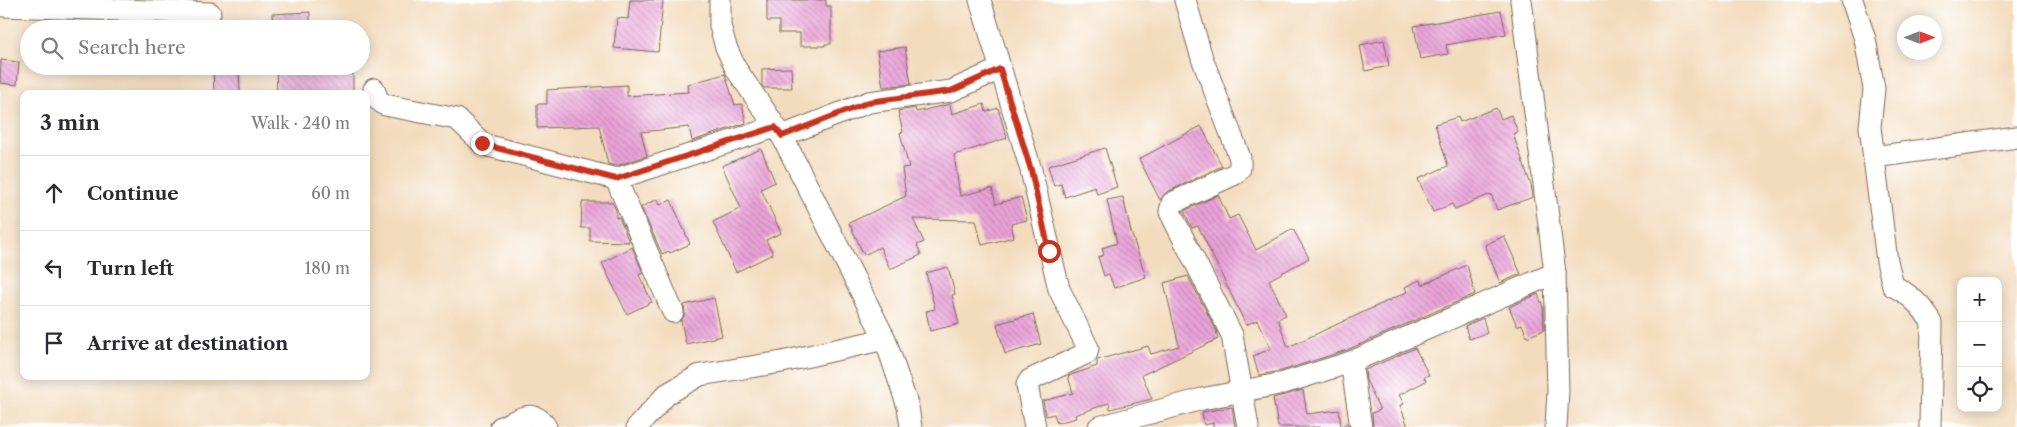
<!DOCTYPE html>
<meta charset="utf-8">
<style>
body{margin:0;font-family:"Libre Caslon Text",serif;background:#f7f7f7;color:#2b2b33}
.controls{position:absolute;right:15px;bottom:15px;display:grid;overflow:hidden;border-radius:10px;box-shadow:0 2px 12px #0003}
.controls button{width:45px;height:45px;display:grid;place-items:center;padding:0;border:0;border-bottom:1px solid #e1e1e2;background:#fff;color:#2b2b33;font:25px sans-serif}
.compass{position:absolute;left:1897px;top:15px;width:45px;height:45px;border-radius:50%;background:#fff;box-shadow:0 2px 12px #0003;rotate:90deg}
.stop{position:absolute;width:15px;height:15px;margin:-11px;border:4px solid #c8321e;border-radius:50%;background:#fff}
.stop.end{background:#c8321e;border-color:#fff;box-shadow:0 1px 5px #0008}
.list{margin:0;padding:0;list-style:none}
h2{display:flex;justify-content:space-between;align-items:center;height:65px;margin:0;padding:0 20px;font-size:21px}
h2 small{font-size:16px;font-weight:400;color:#7c7c81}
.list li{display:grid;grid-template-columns:32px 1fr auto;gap:15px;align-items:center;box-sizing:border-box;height:75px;padding:0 20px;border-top:1px solid #e1e1e2}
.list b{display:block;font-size:19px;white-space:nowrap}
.list em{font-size:16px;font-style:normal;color:#7c7c81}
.icon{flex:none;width:28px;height:28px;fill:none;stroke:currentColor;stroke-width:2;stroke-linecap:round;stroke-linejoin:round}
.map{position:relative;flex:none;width:2017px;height:427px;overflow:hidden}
.search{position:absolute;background:#fff;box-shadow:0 2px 12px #0003;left:20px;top:20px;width:350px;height:55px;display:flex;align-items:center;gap:12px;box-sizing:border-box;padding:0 18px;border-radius:28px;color:#7c7c81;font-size:19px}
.panel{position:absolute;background:#fff;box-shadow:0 2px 12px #0003;left:20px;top:90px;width:350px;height:290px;border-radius:10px}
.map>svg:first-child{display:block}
.building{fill:url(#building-back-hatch)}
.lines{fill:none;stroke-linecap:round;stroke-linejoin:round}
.street-casing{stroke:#7b6856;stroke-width:23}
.street{stroke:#fff;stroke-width:21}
.route{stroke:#c8321e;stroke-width:6}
</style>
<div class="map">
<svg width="2017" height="427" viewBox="0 0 2017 427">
<defs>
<pattern id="building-back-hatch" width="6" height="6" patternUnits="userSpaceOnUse" patternTransform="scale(1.25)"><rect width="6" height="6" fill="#eaa3d9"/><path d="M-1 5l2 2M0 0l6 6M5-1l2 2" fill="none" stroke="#bf85af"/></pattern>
</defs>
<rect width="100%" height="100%" fill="#fff"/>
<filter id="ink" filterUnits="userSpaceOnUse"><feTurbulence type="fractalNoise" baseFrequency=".02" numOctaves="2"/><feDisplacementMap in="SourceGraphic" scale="10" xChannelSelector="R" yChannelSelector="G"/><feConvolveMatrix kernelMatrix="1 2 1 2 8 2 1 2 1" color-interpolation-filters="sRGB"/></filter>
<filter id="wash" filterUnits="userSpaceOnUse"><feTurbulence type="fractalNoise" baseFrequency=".0096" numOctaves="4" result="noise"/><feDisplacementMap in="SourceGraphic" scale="20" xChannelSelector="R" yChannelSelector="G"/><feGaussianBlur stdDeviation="1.12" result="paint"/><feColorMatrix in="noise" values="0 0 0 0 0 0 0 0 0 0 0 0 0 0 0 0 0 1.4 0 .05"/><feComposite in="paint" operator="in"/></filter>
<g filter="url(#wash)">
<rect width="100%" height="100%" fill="#f3dcbe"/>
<g id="blocks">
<g class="building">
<polygon points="630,0 663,0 658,52 614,48 617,18 628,19"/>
<polygon points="767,0 826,0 826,6 831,6 831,44 825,44 825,46 800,46 800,33 779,33 779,21 767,21"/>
<polygon points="1501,11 1506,34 1446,45 1448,54 1420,59 1414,26"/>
<polygon points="310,12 310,29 273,29 272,14"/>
<polygon points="1384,40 1389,66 1365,71 1360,45"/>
<polygon points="905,47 911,84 883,87 877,51"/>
<polygon points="1,60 19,62 17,85 0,83"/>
<polygon points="213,66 239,66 240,94 214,94"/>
<polygon points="276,66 353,66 353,94 277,94"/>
<polygon points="791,68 792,88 764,88 762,85 762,69"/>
<polygon points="725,74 735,105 742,104 746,123 692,141 689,127 641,132 647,156 616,166 608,164 599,126 537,128 537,104 547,104 547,90 627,85 627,96 689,92 688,84"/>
<polygon points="950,104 952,114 984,104 986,112 998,108 1007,138 954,155 960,196 992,188 996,204 1021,197 1027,220 1011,224 1014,237 982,245 976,220 913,219 924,242 917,245 921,255 890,269 880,247 864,255 849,223 906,196 902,168 909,167 900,133 903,132 898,111 915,108 916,112"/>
<polygon points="1496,108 1501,119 1511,115 1518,132 1513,134 1531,185 1533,197 1497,210 1491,194 1455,209 1452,204 1433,212 1418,179 1448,166 1435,124 1458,117 1460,122"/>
<polygon points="1201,126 1222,166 1167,192 1160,200 1139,159"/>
<polygon points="1105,148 1117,187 1097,194 1095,187 1065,197 1061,184 1054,186 1048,166"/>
<polygon points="761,149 775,182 761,189 781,233 766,240 773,254 736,272 713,222 741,208 722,166"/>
<polygon points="1218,195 1229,219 1238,215 1256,250 1293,229 1309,258 1269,280 1286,315 1278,319 1288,347 1407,292 1405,287 1420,280 1422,285 1467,265 1475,294 1347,350 1281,371 1259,375 1253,356 1271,349 1257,320 1246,325 1198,226 1192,228 1184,211"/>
<polygon points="1123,197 1131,232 1146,277 1114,288 1109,274 1104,276 1098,257 1104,255 1102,248 1117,243 1107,200"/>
<polygon points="658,199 660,205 671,200 690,244 670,253 669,251 662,254 641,207"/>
<polygon points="582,202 612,202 616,210 616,218 619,217 629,242 590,241 590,228 581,228"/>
<polygon points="1504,236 1521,274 1500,283 1485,245"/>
<polygon points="632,247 643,273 639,275 652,302 627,314 602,263"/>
<polygon points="948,267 955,294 952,295 959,324 930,331 926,311 935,309 926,273"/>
<polygon points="1188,276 1216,330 1218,339 1142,375 1152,399 1110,409 1109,403 1075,415 1076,418 1057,423 1054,414 1046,416 1043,401 1073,393 1068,376 1097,366 1097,360 1148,346 1151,354 1179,346 1164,283"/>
<polygon points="1538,294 1543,307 1544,330 1527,337 1522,324 1517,326 1509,307"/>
<polygon points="714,298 722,336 686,344 681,321 685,314 684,305"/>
<polygon points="1033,314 1041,344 1005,354 997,324"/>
<polygon points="1483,318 1487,333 1469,339 1465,326"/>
<polygon points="1415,348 1429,375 1424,377 1426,381 1399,395 1404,404 1400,405 1408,427 1373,427 1372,413 1380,410 1366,380 1365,370"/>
<polygon points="1303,390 1307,414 1339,410 1341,426 1348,423 1348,427 1278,427 1273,398"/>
<polygon points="1232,407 1235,427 1213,427 1213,423 1204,425 1202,412"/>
</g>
</g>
</g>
<g filter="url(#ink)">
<use href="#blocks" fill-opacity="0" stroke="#7b6856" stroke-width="1"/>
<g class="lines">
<g class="street-casing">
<g id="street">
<polyline points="720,0 720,26 726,47 736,69 782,136 885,339 908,407 911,427"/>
<polyline points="980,0 1031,170 1059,289 1088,348 1087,353 1030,380 1027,385 1035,427"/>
<polyline points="1185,0 1202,58 1240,158 1240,168 1235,174 1172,203 1170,212 1232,335 1248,427"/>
<polyline points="1521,0 1555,273 1558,391 1556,427"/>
<path d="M1852,0L1865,39L1874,89L1870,127L1887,261L1893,286C1910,294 1922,306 1932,323L1930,427"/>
<polyline points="0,3 3,6 210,13"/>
<polyline points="374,89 378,100 385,105 457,119 482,143 489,146 616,179 775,127"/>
<polyline points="782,136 869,102 951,91 1000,69"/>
<polyline points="1874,157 2017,137"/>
<polyline points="616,179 673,312"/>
<polyline points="1351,362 1361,427"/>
<path d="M501,427C519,420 533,407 546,427"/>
<polyline points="637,427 667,394 700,375 782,362 885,339"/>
<polyline points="1099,427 1202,399 1284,383 1351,362 1555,273"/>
</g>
</g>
<use href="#street" class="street"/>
</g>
</g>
<g class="lines" filter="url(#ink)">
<polyline class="route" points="482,143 489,146 616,179 775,127 782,136 869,102 951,91 1000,69 1031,170 1049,251"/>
</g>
</svg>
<div class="controls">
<button>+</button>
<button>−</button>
<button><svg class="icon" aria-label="locate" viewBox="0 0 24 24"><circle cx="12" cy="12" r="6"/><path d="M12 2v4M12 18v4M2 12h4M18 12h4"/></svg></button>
</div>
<svg class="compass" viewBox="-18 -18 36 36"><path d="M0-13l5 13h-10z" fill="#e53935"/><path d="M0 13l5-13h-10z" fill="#7c7c81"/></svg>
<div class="stop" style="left:1049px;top:251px"></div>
<div class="stop end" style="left:482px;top:143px"></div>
<div class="search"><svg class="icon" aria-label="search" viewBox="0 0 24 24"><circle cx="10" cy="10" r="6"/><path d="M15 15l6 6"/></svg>Search here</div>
<section class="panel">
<h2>3 min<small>Walk · 240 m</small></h2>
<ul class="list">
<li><svg class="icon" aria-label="ahead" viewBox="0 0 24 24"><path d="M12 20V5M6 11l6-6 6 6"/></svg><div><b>Continue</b></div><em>60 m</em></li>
<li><svg class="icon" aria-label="left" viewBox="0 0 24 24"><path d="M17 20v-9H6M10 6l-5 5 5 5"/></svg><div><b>Turn left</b></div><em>180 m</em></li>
<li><svg class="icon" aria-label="arrive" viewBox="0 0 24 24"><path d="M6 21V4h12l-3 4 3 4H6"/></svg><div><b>Arrive at destination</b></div></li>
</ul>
</section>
</div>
